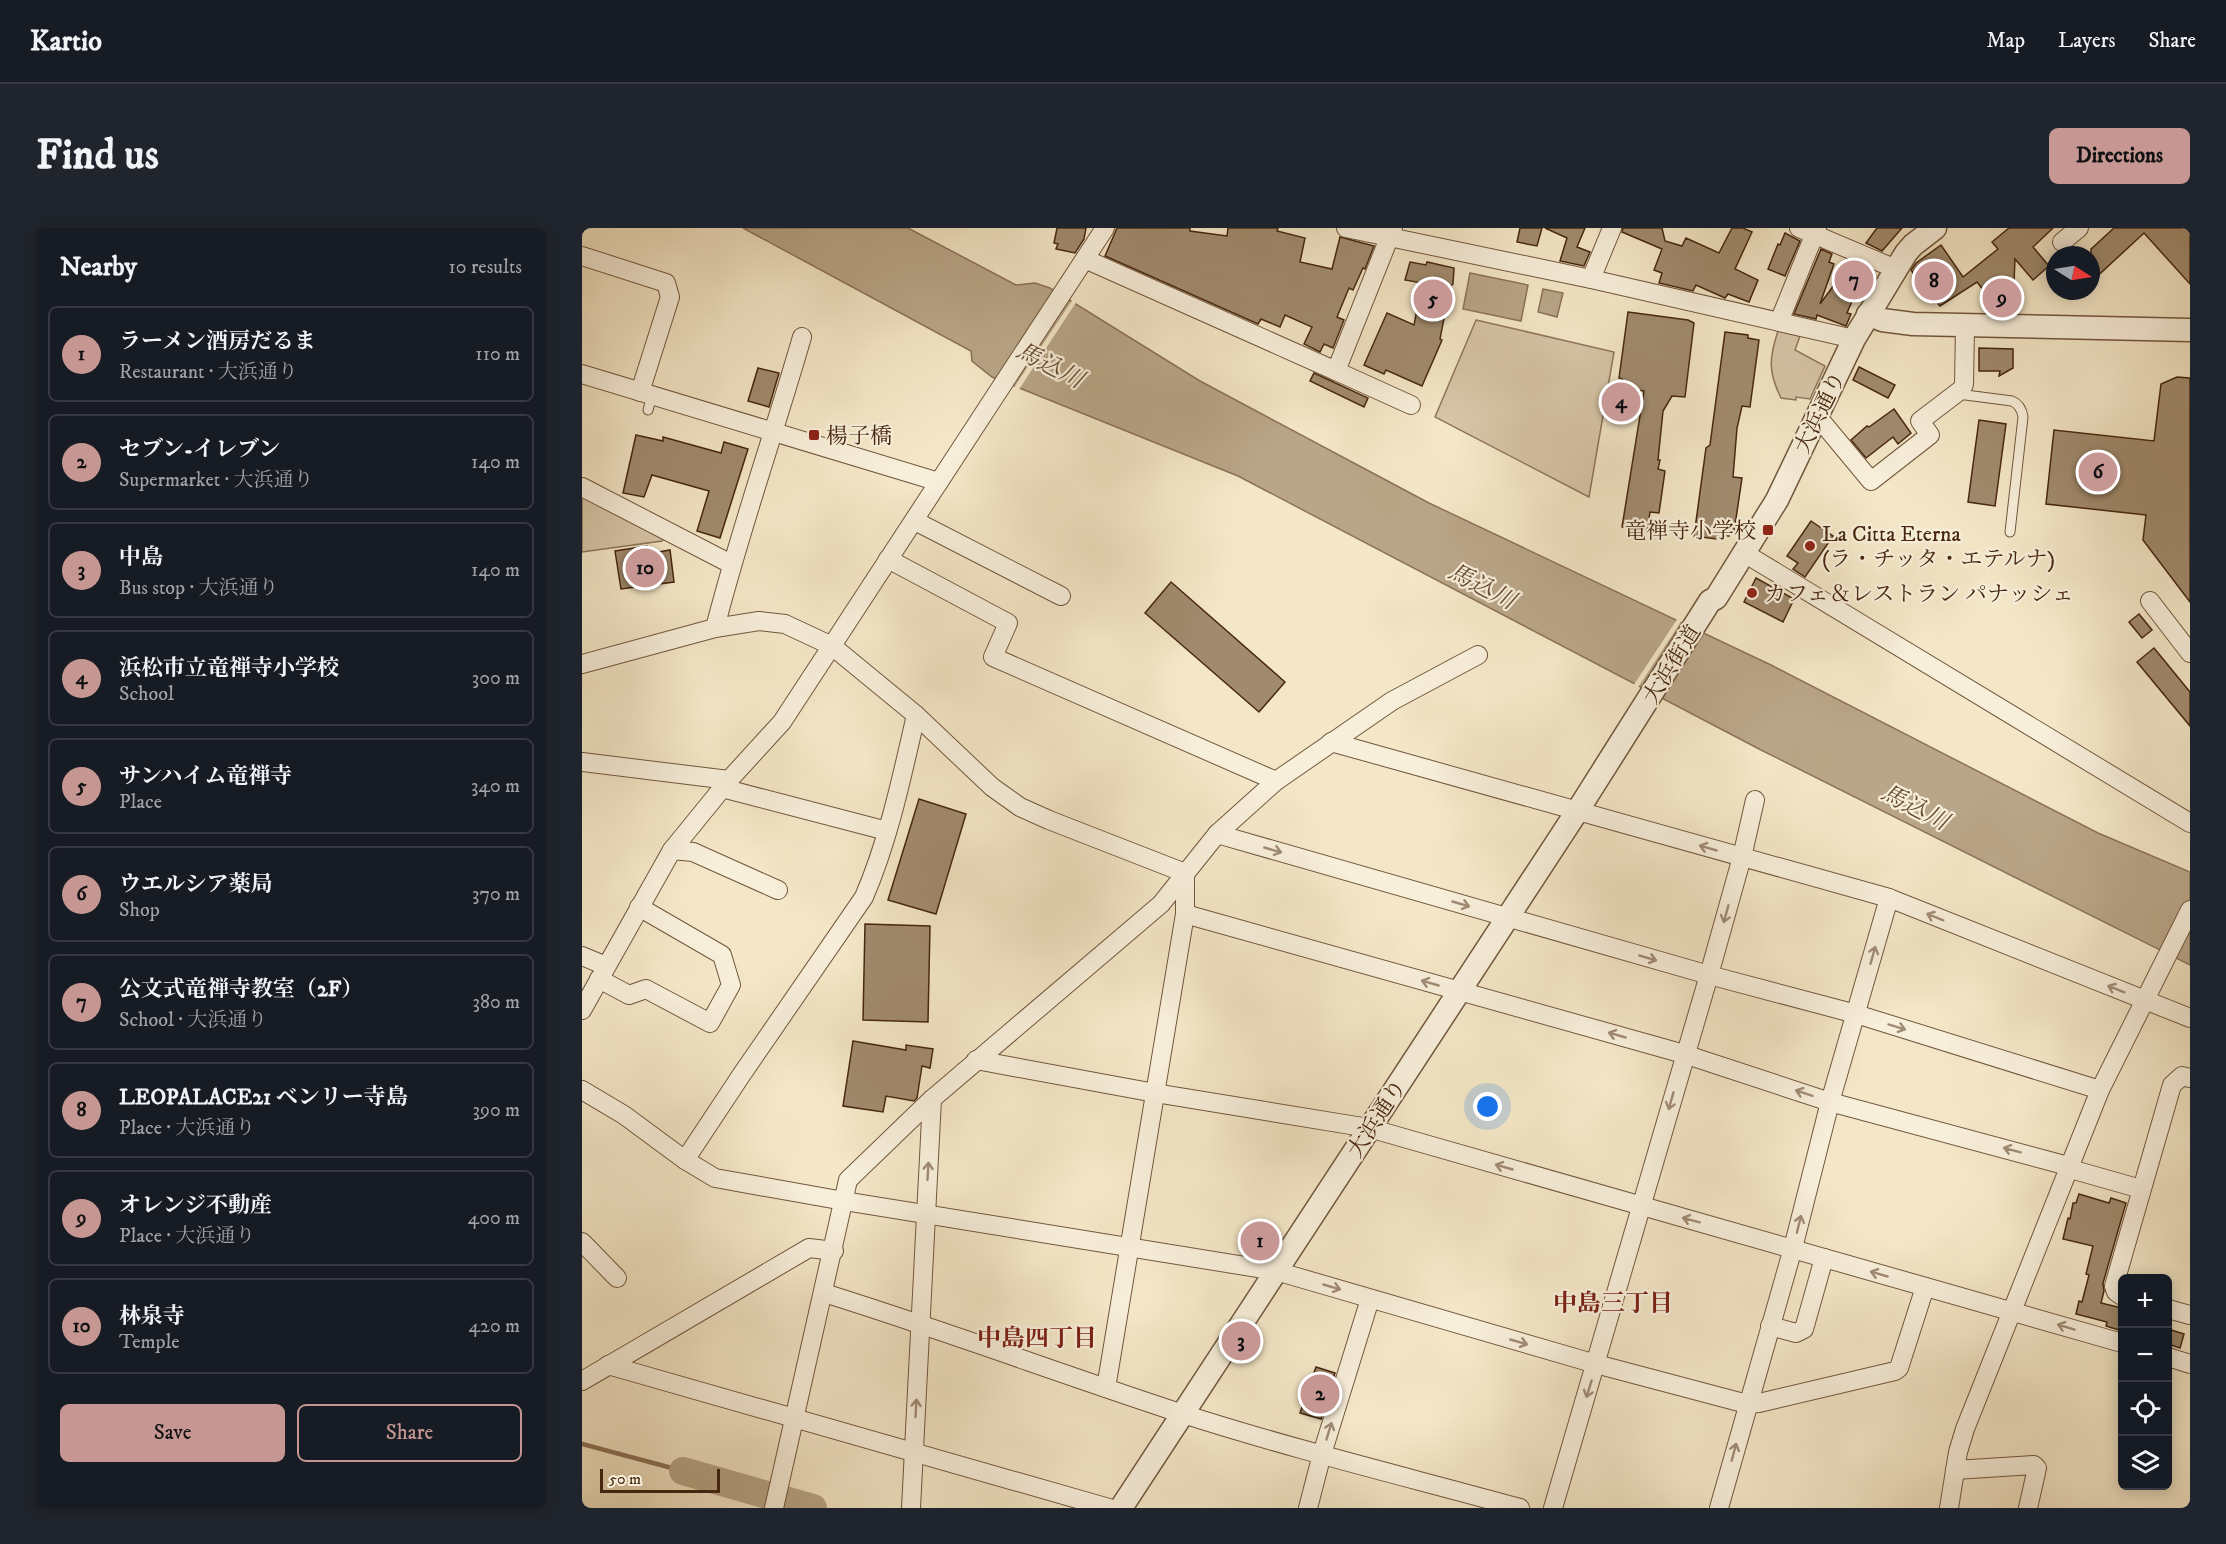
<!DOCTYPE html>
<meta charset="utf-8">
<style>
body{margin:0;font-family:"IM FELL DW Pica","Noto Serif JP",serif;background:#20242c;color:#f1f3f6}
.controls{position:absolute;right:18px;bottom:18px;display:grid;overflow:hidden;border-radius:9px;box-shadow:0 3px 15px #0003}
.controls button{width:54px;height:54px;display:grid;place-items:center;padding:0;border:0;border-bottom:2px solid #363941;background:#171b24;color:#f1f3f6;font:30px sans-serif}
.compass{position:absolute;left:1464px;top:18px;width:54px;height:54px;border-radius:50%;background:#171b24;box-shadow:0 3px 15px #0003;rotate:102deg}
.scale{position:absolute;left:18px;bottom:15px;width:120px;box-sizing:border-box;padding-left:6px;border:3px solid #47270e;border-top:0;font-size:16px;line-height:21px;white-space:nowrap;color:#47270e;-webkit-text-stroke:4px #f8efdb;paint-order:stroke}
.you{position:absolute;left:906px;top:879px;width:21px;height:21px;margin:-15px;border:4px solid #fff;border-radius:50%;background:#1a73e8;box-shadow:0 0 0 9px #1a73e833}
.badge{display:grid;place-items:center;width:39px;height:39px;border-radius:50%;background:#c59692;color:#111;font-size:20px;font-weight:700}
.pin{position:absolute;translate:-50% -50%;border:3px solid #fff;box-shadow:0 2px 6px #0006}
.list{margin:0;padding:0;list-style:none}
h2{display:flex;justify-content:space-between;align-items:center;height:78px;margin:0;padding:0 24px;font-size:26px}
h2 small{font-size:20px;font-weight:400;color:#9ea1a6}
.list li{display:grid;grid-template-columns:39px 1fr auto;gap:18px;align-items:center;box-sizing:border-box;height:96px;margin:0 12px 12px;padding:0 12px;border:2px solid #363941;border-radius:9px}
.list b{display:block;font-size:22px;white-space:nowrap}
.list p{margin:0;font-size:20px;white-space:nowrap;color:#9ea1a6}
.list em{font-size:20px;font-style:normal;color:#9ea1a6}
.actions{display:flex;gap:12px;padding:18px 24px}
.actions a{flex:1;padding:14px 0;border:2px solid #c59692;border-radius:9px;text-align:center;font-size:21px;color:#c59692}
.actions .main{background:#c59692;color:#111}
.icon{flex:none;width:33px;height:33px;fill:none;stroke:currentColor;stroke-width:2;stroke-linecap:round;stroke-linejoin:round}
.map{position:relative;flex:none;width:1608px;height:1280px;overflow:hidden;border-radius:9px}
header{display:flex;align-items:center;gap:36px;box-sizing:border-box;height:84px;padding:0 30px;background:#171b24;border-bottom:2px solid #363941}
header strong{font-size:28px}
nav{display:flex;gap:33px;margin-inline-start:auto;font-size:21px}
.intro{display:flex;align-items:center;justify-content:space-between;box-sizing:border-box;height:144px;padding:0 36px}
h1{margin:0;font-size:42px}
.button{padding:15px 27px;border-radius:9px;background:#c59692;color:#111;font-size:21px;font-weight:700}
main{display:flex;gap:36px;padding:0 36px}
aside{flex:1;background:#171b24;border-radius:9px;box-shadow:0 3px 15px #0003}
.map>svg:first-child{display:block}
.green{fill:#d7c6a8;stroke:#8f765b;stroke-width:1.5}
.water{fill:#b9a688;stroke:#8b7357;stroke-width:1.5}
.pier{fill:#f4e7c7}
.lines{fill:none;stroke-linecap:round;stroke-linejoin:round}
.stream{stroke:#8b7357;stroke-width:4.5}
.river{stroke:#b9a688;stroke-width:28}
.building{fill:#a18b6e;stroke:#47270e;stroke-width:1.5}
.service-casing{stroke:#72573c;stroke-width:11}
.minor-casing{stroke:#72573c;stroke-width:20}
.tertiary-casing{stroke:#72573c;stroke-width:25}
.service{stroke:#f8efdb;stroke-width:9}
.minor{stroke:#f8efdb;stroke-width:18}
.tertiary{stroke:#f8efdb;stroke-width:22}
.oneway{stroke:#a08b74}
.poi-dot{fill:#8f2418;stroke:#f8efdb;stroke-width:2}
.labels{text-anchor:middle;stroke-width:4.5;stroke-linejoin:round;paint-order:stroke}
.street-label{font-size:22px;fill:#47270e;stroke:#f8efdb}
.poi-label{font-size:22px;fill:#47270e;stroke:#f8efdb;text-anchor:start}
.water-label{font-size:24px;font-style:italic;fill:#694d33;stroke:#f8efdb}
.neighbourhood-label{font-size:24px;font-weight:bold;fill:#7a1f14;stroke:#f8efdb}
</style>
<header>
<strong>Kartio</strong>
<nav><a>Map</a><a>Layers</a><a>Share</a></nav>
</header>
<div class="intro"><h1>Find us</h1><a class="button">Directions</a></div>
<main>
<aside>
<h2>Nearby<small>10 results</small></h2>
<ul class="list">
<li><span class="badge">1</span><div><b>ラーメン酒房だるま</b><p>Restaurant · 大浜通り</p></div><em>110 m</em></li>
<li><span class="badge">2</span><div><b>セブン-イレブン</b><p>Supermarket · 大浜通り</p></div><em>140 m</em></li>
<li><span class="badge">3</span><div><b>中島</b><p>Bus stop · 大浜通り</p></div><em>140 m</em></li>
<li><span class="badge">4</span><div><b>浜松市立竜禅寺小学校</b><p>School</p></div><em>300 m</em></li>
<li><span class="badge">5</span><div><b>サンハイム竜禅寺</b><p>Place</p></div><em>340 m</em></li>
<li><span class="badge">6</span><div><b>ウエルシア薬局</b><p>Shop</p></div><em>370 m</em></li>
<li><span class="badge">7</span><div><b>公文式竜禅寺教室（2F）</b><p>School · 大浜通り</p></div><em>380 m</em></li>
<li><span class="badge">8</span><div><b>LEOPALACE21 ベンリー寺島</b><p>Place · 大浜通り</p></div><em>390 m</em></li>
<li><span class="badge">9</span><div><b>オレンジ不動産</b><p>Place · 大浜通り</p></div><em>400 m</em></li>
<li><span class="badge">10</span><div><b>林泉寺</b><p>Temple</p></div><em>420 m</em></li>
</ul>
<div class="actions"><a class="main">Save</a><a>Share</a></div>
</aside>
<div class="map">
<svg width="1608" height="1280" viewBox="0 0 1608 1280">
<rect width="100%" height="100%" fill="#f4e7c7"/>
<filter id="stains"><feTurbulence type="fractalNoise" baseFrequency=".00333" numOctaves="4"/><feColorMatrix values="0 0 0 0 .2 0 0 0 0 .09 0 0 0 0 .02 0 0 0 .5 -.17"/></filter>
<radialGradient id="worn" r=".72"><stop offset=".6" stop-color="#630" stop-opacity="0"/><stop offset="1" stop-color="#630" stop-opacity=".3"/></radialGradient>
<g class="green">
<polygon points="894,92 1032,124 1007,269 853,189"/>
<path d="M1196,103L1218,108L1213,122L1243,138L1228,171L1214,169V172L1199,170C1186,144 1187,130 1196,103Z"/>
<polygon points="0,263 84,304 80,313 0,324"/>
</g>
<g class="water">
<polygon points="161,0 326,0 434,57 453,55 468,60 618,153 847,275 1189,437 1516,605 1608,644 1608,737 1179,522 656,248 410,149 390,133 389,123"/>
<polygon points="888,45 946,57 939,93 881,81"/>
<polygon points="961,61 981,65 975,89 956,84"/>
</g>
<g class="pier">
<polygon points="491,71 495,73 436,163 431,161"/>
<polygon points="1096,390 1100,392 1055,461 1051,458"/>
</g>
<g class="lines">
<polyline class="stream" points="0,1216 101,1243"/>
<polyline class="river" points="101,1243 231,1280"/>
</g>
<g class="building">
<polygon points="475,0 504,0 502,11 493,25 474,21 476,16 472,15"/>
<polygon points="535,0 608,0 608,3 645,8 646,0 696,0 695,3 723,10 718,34 750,41 758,9 792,18 783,41 781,40 771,62 767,60 755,89 762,92 751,120 742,116 738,124 722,116 730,99 703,87 698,99 679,91 676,96 523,28"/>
<polygon points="938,0 960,0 955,18 935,14"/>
<polygon points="963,0 1003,0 995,19 1008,24 1002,38 978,33 985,10"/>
<polygon points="1041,0 1080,0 1083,13 1100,18 1104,10 1137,25 1150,0 1161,0 1170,4 1153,41 1176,52 1167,74 1146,66 1143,70 1114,57 1111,63 1077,55 1080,45 1072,42 1080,21 1040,4"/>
<polygon points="1295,0 1320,0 1300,23 1284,15"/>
<polygon points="1427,0 1471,0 1451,19 1467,38 1451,52 1433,31 1431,77 1409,77 1409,72 1395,54 1358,78 1354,73 1352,75 1329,42 1334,35 1359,17 1381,49 1416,21 1410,14"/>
<polygon points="1532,0 1608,0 1608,56 1562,5 1509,54 1509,21"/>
<polygon points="1203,5 1218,13 1203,48 1186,41 1196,16 1198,17"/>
<polygon points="1239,21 1250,26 1247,34 1252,36 1238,76 1264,41 1281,48 1265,85 1269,86 1264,98 1235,87 1234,91 1212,86"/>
<polygon points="828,34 844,37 845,34 872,40 871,56 868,59 858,111 860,112 840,158 804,142 802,146 782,137 805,85 832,97 840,55 823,52"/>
<polygon points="1046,84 1106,92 1112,95 1103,169 1090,168 1081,183 1076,232 1078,232 1076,241 1083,243 1077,285 1068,284 1065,303 1040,299 1062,163 1038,160 1040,151 1037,150"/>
<polygon points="1143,104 1166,107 1166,110 1177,112 1168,179 1160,178 1155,200 1151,249 1160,250 1152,304 1148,304 1147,308 1142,307 1142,312 1112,308 1124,220 1128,217"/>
<polygon points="1397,120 1431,121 1431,140 1417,148 1418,143 1397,143"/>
<polygon points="1277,139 1313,157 1306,170 1271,152"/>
<polygon points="176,140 197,145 187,179 166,173"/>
<polygon points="732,145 786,170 782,179 728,153"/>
<polygon points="1595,149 1608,150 1608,374 1561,312 1564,287 1464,276 1472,202 1572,213 1579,156"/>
<polygon points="1312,181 1329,205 1316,216 1311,209 1284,230 1269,212 1285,198 1287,199"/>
<polygon points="1397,192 1424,196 1413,278 1386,274"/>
<polygon points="54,207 81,213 81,209 139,225 142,214 166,221 138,310 115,303 127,263 70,247 62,269 41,265"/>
<polygon points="1229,293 1251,308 1223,349 1211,341 1216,335 1205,328"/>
<polygon points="65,318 66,326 88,322 92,354 39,361 33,323"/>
<polygon points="1174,350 1212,371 1201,394 1162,374"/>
<polygon points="589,354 703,454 677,484 563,385"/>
<polygon points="1557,386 1570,402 1560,410 1547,394"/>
<polygon points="1572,420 1608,464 1608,498 1555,434"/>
<polygon points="337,571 384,586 354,686 306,672"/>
<polygon points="283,696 348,698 346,794 281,792"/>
<polygon points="271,813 324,822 324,817 351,821 348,840 340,838 335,870 332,873 304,868 301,884 261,878"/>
<polygon points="1497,966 1527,975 1529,970 1544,975 1521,1055 1522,1063 1519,1075 1540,1080 1540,1103 1524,1098 1525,1094 1494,1086 1497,1073 1500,1074 1507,1047 1504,1046 1511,1018 1481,1011 1486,990 1488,991 1491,975 1494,975"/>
<polygon points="1586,1101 1602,1106 1598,1120 1586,1116"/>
<polygon points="734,1139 753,1145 739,1191 718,1185"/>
</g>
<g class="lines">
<g class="service-casing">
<g id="service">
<path d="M1376,166L1430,173C1437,176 1440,182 1441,189L1428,304"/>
<polyline points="66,182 70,168"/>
</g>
</g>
<g class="minor-casing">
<g id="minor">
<polyline points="764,0 1009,51 1272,111"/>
<polyline points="1217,0 1314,41"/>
<polyline points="1480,14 1497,0"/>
<polyline points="0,28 84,55 88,69 58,164"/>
<polyline points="503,31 754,143 811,0"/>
<polyline points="1009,51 1030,0"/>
<polyline points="1197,94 1235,0"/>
<polyline points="754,143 829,177"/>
<polyline points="0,146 357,254"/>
<polyline points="1235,188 1289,253 1348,207 1338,193 1380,161 1382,156 1383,99"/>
<polyline points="0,259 149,336"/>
<polyline points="333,293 479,368"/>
<polyline points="1162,325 1608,595"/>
<polyline points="306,331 426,395 411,429 694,553"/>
<polyline points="1568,373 1608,425"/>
<path d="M133,400C158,302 192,206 220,109"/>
<polyline points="0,436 133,400 177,393 203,396 250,418 334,487 410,559 438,579 467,592 603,645"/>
<polyline points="749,514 1307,670 1608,790"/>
<polyline points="0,534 147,552"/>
<polyline points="140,560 305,603"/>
<polyline points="635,606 1127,747 1274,786 1518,862"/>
<polyline points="90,622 111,624 196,662"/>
<polyline points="603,686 1102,826 1248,874 1486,938"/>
<polyline points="0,728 24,738"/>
<polyline points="17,751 47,767 64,761 128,795 149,757 140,727 57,679"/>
<polyline points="0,782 90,622 147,552 200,494 523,0"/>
<polyline points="394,832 573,865 787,900 1540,1115"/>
<polyline points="0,862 42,887 103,932 133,950 262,973 694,1043 1014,1136 1165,1176 1177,1175 1313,1143 1317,1140 1343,1059"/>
<path d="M103,932L160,846L282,669C307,611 320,548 334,487"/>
<polyline points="1485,940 1559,961"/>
<polyline points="0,1014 35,1050"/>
<path d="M242,1065C361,1102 479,1146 598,1185C710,1221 825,1249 938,1280"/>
<polyline points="1540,1068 1534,1064 1532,1058 1590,857 1600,848 1608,850"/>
<polyline points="1586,1081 1608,1087"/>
<polyline points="1188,1098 1214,1105 1222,1101 1242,1030"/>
<polyline points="1586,1129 1608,1136"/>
<polyline points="26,1137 527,1280"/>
<polyline points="0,1153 227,1020 252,1023"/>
<polyline points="524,1160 603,686 603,645"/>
<polyline points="1373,1242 1452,1237 1455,1240 1446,1280"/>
<polyline points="192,1280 266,952 350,871 579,676 635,606 694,553 810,473 896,427"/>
<polyline points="329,1280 350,871"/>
<polyline points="726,1280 740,1226 788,1071"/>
<polyline points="971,1280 1127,747 1160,629 1173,572"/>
<polyline points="1137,1280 1211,1020 1248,874 1307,670"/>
<polyline points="1367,1280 1376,1224 1383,1201 1518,862 1608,682"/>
</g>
</g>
<g class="tertiary-casing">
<g id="tertiary">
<polyline points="1286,86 1300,92 1331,96 1608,102"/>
<polyline points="539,1280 996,582 1128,373 1134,370 1195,272 1272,111 1324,25 1331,17 1353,0"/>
</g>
</g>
<use href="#service" class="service"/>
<use href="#minor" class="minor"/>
<use href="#tertiary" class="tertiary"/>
</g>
<defs><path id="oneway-shaft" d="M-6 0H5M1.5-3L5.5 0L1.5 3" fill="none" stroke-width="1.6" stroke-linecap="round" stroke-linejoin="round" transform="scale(1.5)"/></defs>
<g class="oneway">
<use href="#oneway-shaft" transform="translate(1126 620) rotate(-164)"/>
<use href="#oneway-shaft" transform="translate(691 622) rotate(16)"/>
<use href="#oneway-shaft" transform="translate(879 676) rotate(16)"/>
<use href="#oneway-shaft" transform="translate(1144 686) rotate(106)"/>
<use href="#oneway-shaft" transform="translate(1353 689) rotate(-158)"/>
<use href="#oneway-shaft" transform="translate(1291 727) rotate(-74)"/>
<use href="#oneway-shaft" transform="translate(1066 730) rotate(16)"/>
<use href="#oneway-shaft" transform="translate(848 755) rotate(-164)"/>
<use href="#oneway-shaft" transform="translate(1534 761) rotate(-158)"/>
<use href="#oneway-shaft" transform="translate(1315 799) rotate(17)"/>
<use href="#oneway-shaft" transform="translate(1035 807) rotate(-164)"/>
<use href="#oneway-shaft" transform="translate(1222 865) rotate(-162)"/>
<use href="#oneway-shaft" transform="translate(1089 873) rotate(106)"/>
<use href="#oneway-shaft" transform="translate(1430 922) rotate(-165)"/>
<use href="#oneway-shaft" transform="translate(922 939) rotate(-164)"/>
<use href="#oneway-shaft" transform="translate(346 943) rotate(-87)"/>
<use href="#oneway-shaft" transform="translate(1109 992) rotate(-165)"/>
<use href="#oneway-shaft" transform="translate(1217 996) rotate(-76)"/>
<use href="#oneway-shaft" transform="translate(1297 1046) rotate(-164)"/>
<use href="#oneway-shaft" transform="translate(750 1059) rotate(16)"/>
<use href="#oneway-shaft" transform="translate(1484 1099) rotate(-163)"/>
<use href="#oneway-shaft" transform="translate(937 1114) rotate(16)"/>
<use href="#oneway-shaft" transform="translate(1007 1161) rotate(107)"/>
<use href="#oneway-shaft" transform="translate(334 1180) rotate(-87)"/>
<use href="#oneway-shaft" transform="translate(747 1203) rotate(-73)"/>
<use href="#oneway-shaft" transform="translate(1152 1224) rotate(-75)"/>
</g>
<g class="poi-dot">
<rect x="226" y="201" width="12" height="12" rx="3"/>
<rect x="1180" y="296" width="12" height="12" rx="3"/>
<circle cx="1228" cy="318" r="6"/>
<circle cx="1170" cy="365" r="6"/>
</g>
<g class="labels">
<g class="street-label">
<text transform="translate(1237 184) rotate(-64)" y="8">大浜通り</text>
<text transform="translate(1089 436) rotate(-58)" y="8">大浜街道</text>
<text transform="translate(794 890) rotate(-57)" y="8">大浜通り</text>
</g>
<g class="poi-label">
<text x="244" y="215">楊子橋</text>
<text x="1174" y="310" text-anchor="end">竜禅寺小学校</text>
<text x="1240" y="313">La Citta Eterna<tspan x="1240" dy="25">(ラ・チッタ・エテルナ)</tspan></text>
<text x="1182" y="373">カフェ＆レストラン パナッシェ</text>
</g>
<g class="water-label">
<text transform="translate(468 137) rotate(27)" y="8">馬込川</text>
<text transform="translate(900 358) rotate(27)" y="8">馬込川</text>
<text transform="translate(1333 579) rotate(27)" y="8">馬込川</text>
</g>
<g class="neighbourhood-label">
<text x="1031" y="1083">中島三丁目</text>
<text x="455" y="1118">中島四丁目</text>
</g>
</g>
<rect width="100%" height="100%" filter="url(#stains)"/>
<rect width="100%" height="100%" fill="url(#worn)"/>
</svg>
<div class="controls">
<button>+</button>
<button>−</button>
<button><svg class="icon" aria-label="locate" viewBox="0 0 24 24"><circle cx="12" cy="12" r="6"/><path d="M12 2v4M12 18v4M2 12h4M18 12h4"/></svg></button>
<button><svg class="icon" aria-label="layers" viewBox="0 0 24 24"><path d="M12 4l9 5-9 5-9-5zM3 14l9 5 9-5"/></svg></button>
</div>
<svg class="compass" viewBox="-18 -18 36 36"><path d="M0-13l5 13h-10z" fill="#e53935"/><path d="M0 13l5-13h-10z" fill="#9ea1a6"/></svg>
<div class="scale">50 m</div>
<div class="you"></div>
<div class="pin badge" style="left:678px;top:1013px">1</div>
<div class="pin badge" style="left:738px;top:1166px">2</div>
<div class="pin badge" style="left:659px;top:1113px">3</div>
<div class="pin badge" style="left:1039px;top:174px">4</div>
<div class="pin badge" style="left:851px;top:71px">5</div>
<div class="pin badge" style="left:1516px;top:244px">6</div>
<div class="pin badge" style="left:1272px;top:52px">7</div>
<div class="pin badge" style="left:1352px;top:53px">8</div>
<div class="pin badge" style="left:1420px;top:70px">9</div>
<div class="pin badge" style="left:63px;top:340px">10</div>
</div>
</main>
